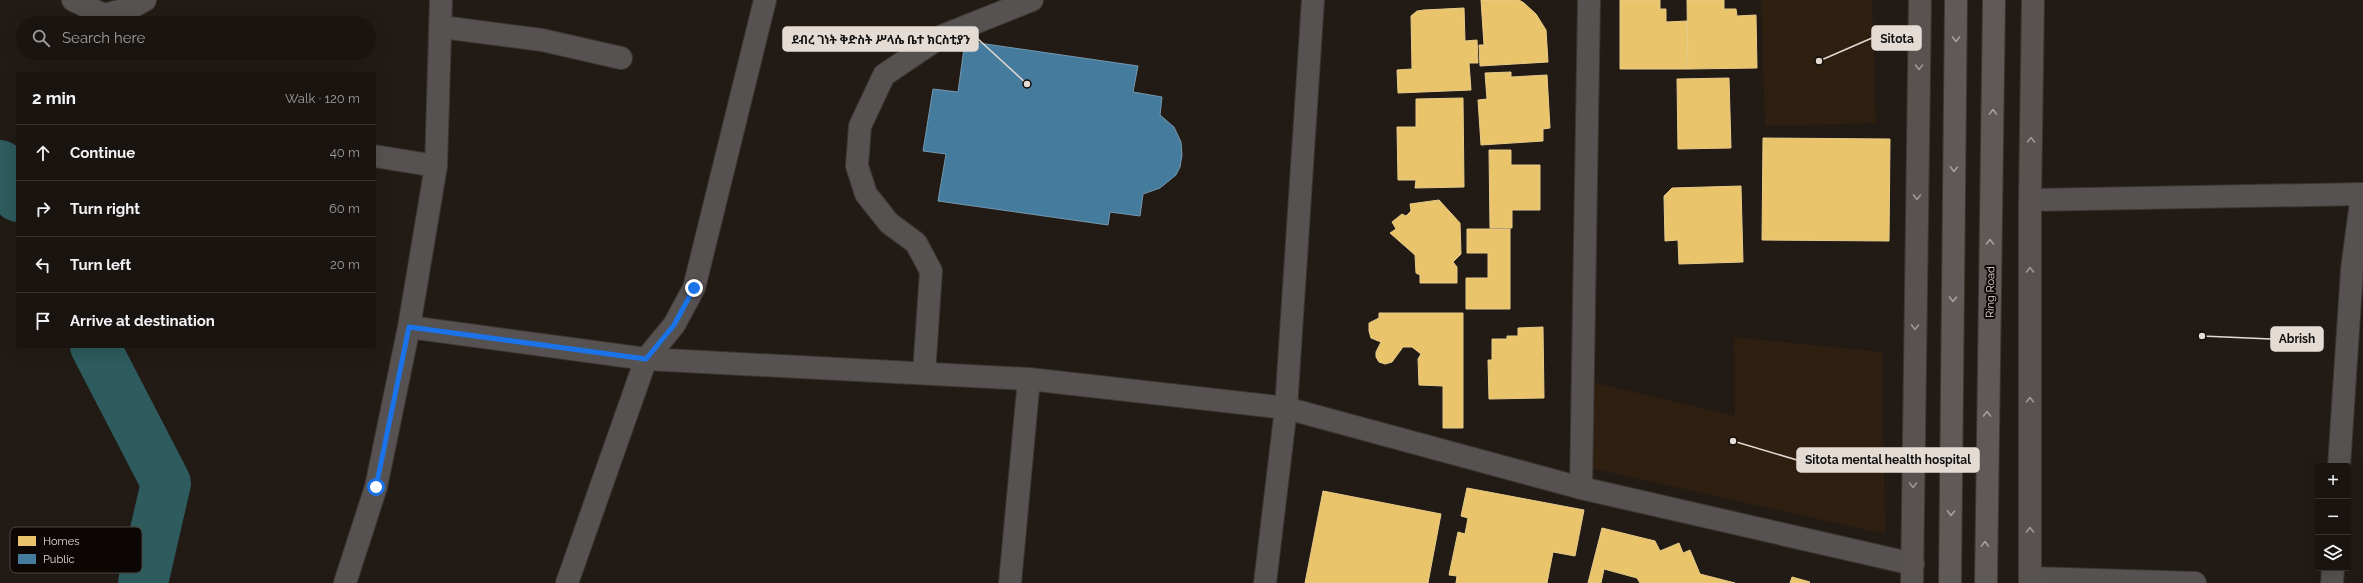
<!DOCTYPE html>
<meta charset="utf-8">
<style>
body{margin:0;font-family:Raleway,"Noto Sans Ethiopic",sans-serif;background:#231d19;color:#f1f3f6}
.controls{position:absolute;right:12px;bottom:12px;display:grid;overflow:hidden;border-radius:4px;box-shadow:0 4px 16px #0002}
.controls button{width:36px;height:36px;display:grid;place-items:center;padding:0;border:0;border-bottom:1px solid #383330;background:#1a1410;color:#f1f3f6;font:20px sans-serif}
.stop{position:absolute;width:12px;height:12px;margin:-9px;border:3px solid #1a73e8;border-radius:50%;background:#fff}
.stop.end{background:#1a73e8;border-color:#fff;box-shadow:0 1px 4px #0008}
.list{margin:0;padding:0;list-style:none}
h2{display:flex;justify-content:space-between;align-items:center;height:52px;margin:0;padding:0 16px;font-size:17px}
h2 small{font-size:13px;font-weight:400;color:#9f9e9f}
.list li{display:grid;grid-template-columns:26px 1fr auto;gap:12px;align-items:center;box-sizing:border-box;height:56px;padding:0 16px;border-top:1px solid #383330}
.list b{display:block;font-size:15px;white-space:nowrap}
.list em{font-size:13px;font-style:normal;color:#9f9e9f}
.icon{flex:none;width:22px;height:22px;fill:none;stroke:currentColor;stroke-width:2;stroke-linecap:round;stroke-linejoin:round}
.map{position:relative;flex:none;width:2363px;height:583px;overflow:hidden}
.search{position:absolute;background:#1a1410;box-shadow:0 4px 16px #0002;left:16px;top:16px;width:360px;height:44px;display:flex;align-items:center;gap:10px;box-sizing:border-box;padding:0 14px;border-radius:22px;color:#9f9e9f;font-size:15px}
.panel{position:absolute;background:#1a1410;box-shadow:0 4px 16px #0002;left:16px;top:72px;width:360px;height:276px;border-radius:4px}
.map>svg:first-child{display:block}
.built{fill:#2f1f11}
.homes{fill:#e9c46a;stroke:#e8cb8a}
.public{fill:#457b9d;stroke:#7598ae}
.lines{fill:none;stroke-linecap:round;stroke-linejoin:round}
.river{stroke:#2e5b5d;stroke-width:50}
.minor-casing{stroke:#3c3631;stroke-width:24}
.major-casing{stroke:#3c3631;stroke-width:24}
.highway-casing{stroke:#3c3631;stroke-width:24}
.minor{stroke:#565251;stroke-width:22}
.major{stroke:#585351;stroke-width:22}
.highway{stroke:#5f5957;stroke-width:22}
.oneway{stroke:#a8a09c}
.oneway2{stroke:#9e9792}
.route{stroke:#1a73e8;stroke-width:5}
.labels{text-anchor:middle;stroke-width:4;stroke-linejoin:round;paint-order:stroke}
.street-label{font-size:11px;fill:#e4dbd4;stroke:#0c0704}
.key{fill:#0c0704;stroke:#4d4742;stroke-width:1}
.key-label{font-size:11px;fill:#e4dbd4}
.leader{fill:none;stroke:#e4dbd4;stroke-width:1.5}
.callout-dot{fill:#e4dbd4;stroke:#0c0704;stroke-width:1.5}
.callout{fill:#e4dbd4;stroke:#e4dbd4;stroke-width:1.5}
.callout-label{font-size:12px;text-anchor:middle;font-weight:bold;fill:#111}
</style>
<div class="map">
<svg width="2363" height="583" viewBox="0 0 2363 583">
<rect width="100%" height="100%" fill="#221b15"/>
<g class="built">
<polygon points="1761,0 1872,0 1876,123 1765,126"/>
<polygon points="1734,337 1882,352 1885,534 1582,466 1583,380 1735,416"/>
</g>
<g class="homes">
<polygon points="1481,0 1519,0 1524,3 1536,14 1546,30 1548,62 1480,66 1479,45 1484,45"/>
<polygon points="1620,0 1660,0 1660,9 1666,9 1666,22 1687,21 1688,69 1620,69"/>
<polygon points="1687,0 1724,0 1724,9 1736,9 1737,16 1756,15 1757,68 1688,69"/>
<polygon points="1464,8 1465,41 1477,40 1478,63 1469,63 1471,90 1398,93 1397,70 1412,69 1411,16 1417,11 1424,10"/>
<polygon points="1511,72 1511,77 1547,75 1550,128 1543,129 1543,141 1481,145 1478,100 1487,99 1485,73"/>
<polygon points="1729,78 1731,148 1678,149 1677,79"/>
<polygon points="1463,98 1464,187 1415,188 1416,180 1398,180 1397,127 1416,127 1416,99"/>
<polygon points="1763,138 1890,139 1889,241 1762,240"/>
<polygon points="1489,150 1511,150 1511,165 1540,165 1540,210 1512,210 1512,228 1490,228"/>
<polygon points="1741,186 1743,262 1679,264 1678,240 1665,241 1664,196 1672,188"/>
<polygon points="1439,200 1460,223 1461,254 1453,262 1457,267 1457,283 1420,283 1420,275 1416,273 1415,255 1390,233 1396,229 1392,222 1402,214 1406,216 1411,211 1410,204"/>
<polygon points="1467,229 1510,229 1510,309 1466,309 1466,278 1488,278 1488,253 1467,253"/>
<polygon points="1379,313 1463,313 1463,428 1443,428 1443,386 1419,385 1418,359 1421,354 1412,347 1403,347 1392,362 1385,364 1379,362 1376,357 1376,352 1381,342 1371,338 1369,331 1369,323 1379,318"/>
<polygon points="1543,327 1544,398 1489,399 1488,360 1492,360 1492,339 1507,339 1507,336 1518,336 1518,328"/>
<polygon points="1467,488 1584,510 1575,556 1553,552 1547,583 1456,583 1457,576 1449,575 1458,532 1465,534 1468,518 1461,516"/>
<polygon points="1323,491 1441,514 1428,583 1305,583"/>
<polygon points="1602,528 1655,541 1660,551 1679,543 1683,553 1690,550 1700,574 1735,583 1640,583 1637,578 1604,569 1601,583 1588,583"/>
<polygon points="1792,577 1810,582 1809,583 1790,583"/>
</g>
<polygon class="public" points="965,41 1138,66 1133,92 1162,97 1160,115 1174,127 1181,142 1182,155 1180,167 1176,175 1160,188 1143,194 1140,216 1110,212 1108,225 938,201 946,154 923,151 933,89 958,92"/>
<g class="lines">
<g class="river">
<polyline points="0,165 18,197"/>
<polyline points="95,346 166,483 143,583"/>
</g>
<g class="minor-casing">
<g id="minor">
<polyline points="73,0 104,15 131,8 145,0"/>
<polyline points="442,27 542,40 621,58"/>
<polyline points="374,156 436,166"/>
<polyline points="2030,200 2363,194"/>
<polyline points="409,327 646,359 1029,379 1286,408 1581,488 1913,564"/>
<polyline points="924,373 931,271 916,243 889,223 866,194 857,166 860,126 884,75 942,36 1032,0"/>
<polyline points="2339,466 2352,270 2362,194"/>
<polyline points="1581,488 1589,0"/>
<polyline points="2030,578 2195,583"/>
<polyline points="345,583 376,487 409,327 436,166 441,0"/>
<polyline points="567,583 646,359 674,325 694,288 765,0"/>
<polyline points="1010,583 1029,379"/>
<polyline points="1265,583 1286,408 1313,0"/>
<polyline points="2332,583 2333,568"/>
</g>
</g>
<g class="major-casing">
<g id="major">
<polyline points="1912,583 1920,0"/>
<polyline points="2030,583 2030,200 2033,0"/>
</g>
</g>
<g class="highway-casing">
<g id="highway">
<polyline points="1950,583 1956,0"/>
<polyline points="1986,583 1994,0"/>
</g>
</g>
<use href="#minor" class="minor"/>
<use href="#major" class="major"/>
<use href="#highway" class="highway"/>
</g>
<defs><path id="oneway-chevron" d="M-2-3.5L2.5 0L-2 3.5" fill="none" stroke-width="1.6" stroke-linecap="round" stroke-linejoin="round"/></defs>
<g class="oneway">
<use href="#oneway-chevron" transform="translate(1956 39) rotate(91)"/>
<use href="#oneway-chevron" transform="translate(1993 112) rotate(-89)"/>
<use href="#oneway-chevron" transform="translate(1954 169) rotate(91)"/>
<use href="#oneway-chevron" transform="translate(1990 242) rotate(-89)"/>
<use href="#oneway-chevron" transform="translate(1953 299) rotate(91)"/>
<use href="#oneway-chevron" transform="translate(1987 414) rotate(-89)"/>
<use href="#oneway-chevron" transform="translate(1951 513) rotate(91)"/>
<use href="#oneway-chevron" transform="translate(1985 544) rotate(-89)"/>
</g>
<g class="oneway2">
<use href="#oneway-chevron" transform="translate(1919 67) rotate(91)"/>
<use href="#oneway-chevron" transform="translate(2031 140) rotate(-89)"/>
<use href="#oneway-chevron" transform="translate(1917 197) rotate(91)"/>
<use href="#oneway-chevron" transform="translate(2030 270) rotate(-90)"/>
<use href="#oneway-chevron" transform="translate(1915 327) rotate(91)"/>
<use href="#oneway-chevron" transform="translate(2030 400) rotate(-90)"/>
<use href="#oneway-chevron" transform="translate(1913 485) rotate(90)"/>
<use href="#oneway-chevron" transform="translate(2030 530) rotate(-90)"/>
</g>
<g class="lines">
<polyline class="route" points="376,487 409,327 646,359 674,325 694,288"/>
</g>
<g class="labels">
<g class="street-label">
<text transform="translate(1990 292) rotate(-89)" y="4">Ring Road</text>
</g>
</g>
<rect x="10" y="527" width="132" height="46" rx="6" class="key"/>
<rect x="18" y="536" width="18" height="10" fill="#e9c46a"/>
<rect x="18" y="554" width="18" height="10" fill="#457b9d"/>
<g class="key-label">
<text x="43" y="545">Homes</text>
<text x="43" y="563">Public</text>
</g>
<path class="leader" d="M1819 61L1872 38M1027 84L978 39M2202 336L2271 339M1733 441L1797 460"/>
<g class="callout-dot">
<circle cx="1819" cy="61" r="4"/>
<circle cx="1027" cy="84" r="4"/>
<circle cx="2202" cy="336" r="4"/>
<circle cx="1733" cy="441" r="4"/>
</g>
<g class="callout">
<rect x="1872" y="26" width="49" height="24" rx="4"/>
<rect x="783" y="27" width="195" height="24" rx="4"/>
<rect x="2271" y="327" width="52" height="24" rx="4"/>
<rect x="1797" y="448" width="182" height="24" rx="4"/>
</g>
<g class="callout-label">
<text x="1897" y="43">Sitota</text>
<text x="881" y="44">ደብረ ገነት ቅድስት ሥላሴ ቤተ ክርስቲያን</text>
<text x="2297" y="343">Abrish</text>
<text x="1888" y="464">Sitota mental health hospital</text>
</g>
</svg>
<div class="controls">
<button>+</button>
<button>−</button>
<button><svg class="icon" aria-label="layers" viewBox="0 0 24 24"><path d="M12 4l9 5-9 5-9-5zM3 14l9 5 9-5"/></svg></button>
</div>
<div class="stop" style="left:376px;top:487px"></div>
<div class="stop end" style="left:694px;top:288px"></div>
<div class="search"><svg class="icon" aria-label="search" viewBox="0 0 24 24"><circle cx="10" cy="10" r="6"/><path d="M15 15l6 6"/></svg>Search here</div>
<section class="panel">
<h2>2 min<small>Walk · 120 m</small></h2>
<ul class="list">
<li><svg class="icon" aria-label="ahead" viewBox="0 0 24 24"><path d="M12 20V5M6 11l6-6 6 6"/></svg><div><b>Continue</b></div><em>40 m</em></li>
<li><svg class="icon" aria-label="right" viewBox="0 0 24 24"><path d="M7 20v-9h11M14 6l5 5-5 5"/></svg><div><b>Turn right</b></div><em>60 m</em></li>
<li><svg class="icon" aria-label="left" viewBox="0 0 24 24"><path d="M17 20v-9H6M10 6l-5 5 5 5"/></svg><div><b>Turn left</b></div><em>20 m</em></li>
<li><svg class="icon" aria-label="arrive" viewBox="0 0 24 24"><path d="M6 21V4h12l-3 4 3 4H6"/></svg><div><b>Arrive at destination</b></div></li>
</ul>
</section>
</div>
